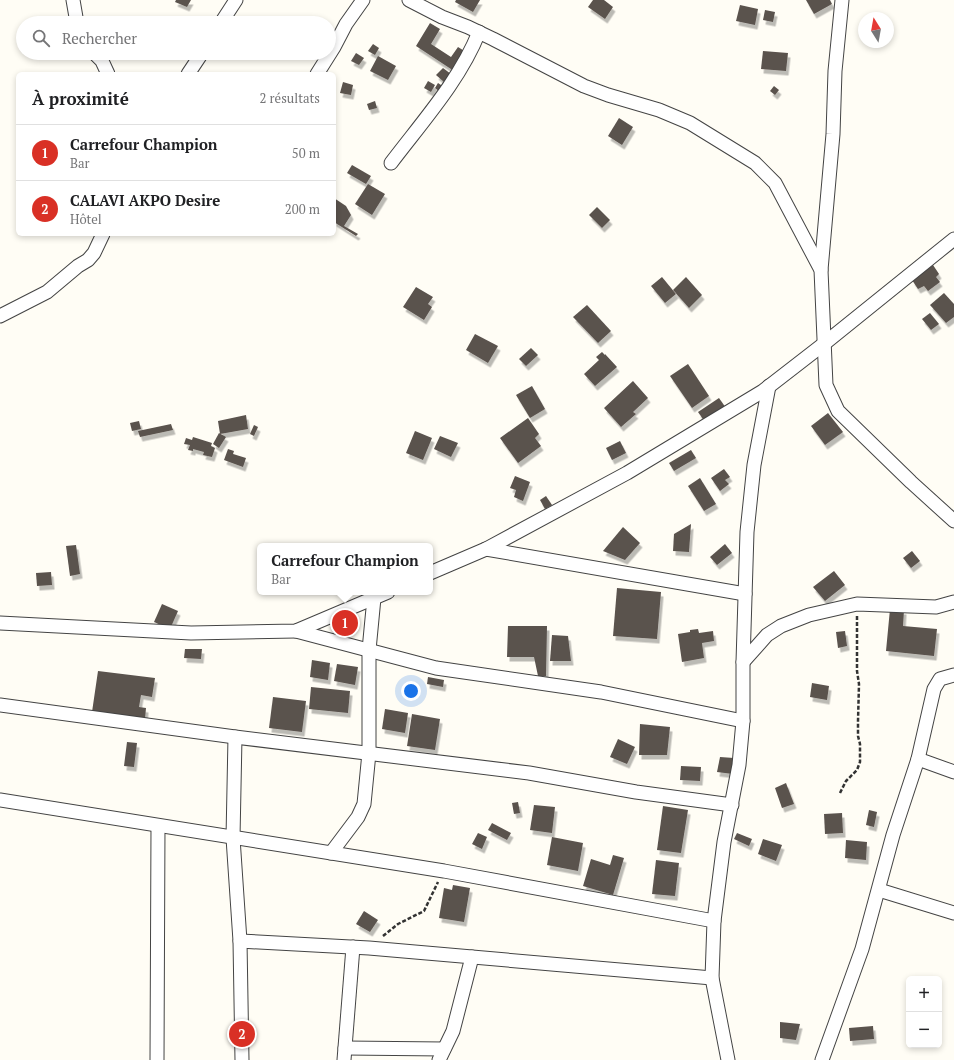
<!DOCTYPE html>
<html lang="fr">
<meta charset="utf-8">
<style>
body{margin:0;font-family:"PT Serif",serif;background:#f6f6f6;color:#202124}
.controls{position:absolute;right:12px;bottom:12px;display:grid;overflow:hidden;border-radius:6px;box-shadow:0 2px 6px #0003}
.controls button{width:36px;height:36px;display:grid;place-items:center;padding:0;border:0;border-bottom:1px solid #e0e0e0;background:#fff;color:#202124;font:20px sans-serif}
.compass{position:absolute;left:858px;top:12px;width:36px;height:36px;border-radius:50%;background:#fff;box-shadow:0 2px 6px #0003;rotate:349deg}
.you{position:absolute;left:411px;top:691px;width:14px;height:14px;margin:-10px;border:3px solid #fff;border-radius:50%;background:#1a73e8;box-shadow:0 0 0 6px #1a73e833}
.badge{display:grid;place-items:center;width:26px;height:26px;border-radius:50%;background:#d93025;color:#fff;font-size:13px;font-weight:700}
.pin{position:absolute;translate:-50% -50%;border:2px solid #fff;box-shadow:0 1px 4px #0006}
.popup{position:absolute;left:257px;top:543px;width:176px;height:52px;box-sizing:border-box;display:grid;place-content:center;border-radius:6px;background:#fff;filter:drop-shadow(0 1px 3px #0005);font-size:13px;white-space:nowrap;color:#757577}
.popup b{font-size:15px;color:#202124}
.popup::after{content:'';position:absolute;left:50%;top:100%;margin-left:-8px;border:8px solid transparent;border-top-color:#fff}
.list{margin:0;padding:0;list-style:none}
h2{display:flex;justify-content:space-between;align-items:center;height:52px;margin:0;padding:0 16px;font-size:17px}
h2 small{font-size:13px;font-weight:400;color:#757577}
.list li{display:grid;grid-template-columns:26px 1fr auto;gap:12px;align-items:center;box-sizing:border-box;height:56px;padding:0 16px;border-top:1px solid #e0e0e0}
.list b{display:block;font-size:15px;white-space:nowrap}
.list p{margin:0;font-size:13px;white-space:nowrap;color:#757577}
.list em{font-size:13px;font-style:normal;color:#757577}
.icon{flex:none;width:22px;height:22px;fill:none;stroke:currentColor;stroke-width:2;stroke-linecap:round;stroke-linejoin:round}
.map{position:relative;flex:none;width:954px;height:1060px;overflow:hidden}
.search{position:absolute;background:#fff;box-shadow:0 2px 6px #0003;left:16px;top:16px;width:320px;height:44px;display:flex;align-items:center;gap:10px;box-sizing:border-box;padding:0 14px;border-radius:22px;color:#757577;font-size:15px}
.panel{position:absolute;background:#fff;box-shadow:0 2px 6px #0003;left:16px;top:72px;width:320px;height:164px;border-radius:6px}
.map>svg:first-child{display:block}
.building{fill:#5a524d;filter:url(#shadow)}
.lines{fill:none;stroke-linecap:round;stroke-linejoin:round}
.minor-casing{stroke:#444;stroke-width:15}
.path{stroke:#333;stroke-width:2.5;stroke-dasharray:4 2;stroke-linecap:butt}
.minor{stroke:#fff;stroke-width:13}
</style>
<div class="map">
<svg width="954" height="1060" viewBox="0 0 954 1060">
<defs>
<filter id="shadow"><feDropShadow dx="2.5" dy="4.5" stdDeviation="0" flood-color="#0004"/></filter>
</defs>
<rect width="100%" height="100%" fill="#fffdf5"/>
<g class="building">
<polygon points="176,0 191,0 187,7 175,2"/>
<polygon points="456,0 480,0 473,12 455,2"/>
<polygon points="593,0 604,0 613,7 605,19 588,7"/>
<polygon points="806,0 830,0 832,4 814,14"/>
<polygon points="740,5 758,9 755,25 736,21"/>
<polygon points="765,10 775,12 773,22 763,20"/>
<polygon points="430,23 440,29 431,44 451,57 458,47 466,52 454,71 416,46"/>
<polygon points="373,44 379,48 375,55 368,51"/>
<polygon points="763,51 788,53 786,71 761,69"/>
<polygon points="356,53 364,58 359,65 351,61"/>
<polygon points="378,56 396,66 388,80 370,71"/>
<polygon points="443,68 451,74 444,82 436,75"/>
<polygon points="428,81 435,85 431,92 424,88"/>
<polygon points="343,82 353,85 351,95 340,93"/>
<polygon points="438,83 444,87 440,92 435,88"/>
<polygon points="774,86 779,90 775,95 770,91"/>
<polygon points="375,101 377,108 369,110 367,104"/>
<polygon points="619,118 633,127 622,145 608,136"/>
<polygon points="352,165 371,176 366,184 347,173"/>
<polygon points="368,184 385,194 372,215 355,204"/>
<polygon points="334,198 346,206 351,215 344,226 358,234 356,236 334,222"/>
<polygon points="597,207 610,220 602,228 589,215"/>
<polygon points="933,265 939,274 936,277 940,282 928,291 924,286 918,289 912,280"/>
<polygon points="662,277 676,294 665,303 651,286"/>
<polygon points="686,277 702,295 689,308 673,290"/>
<polygon points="416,287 433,297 428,304 432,307 424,320 403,307"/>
<polygon points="944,293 954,304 954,317 946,323 930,305"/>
<polygon points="587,305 611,331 598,343 573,317"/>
<polygon points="930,313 939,324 931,330 922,319"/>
<polygon points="475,334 498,346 488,363 466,350"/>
<polygon points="531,348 538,355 526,366 519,359"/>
<polygon points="602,352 605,355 605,354 617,367 595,386 584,374 599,360 596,357"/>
<polygon points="688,364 709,396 692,408 670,376"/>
<polygon points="633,381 648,398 633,412 636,414 621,427 604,408"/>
<polygon points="532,386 545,409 530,418 516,395"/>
<polygon points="719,398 726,408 705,422 698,412"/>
<polygon points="828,413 843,432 825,445 811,426"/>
<polygon points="246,415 248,429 220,434 218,421"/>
<polygon points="528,418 539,434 535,438 541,446 518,463 500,438"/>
<polygon points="139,421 141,429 132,431 130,423"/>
<polygon points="171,424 173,430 140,437 138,431"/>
<polygon points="254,425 258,427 254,436 250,434"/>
<polygon points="415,431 432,438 423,460 406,453"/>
<polygon points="219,433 226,437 219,448 213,444"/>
<polygon points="440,436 458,443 451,457 434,449"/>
<polygon points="193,437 212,443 211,446 215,448 212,457 203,455 204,452 193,449 193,451 188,450 190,445 184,444 186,438 192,440"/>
<polygon points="620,441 626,453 612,460 606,448"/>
<polygon points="228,449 234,451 233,454 246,458 243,467 224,460"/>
<polygon points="691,450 696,458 674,471 669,463"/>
<polygon points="724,469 730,477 725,480 729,484 720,491 711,478"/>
<polygon points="515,476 530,482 523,501 514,497 516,490 510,488"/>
<polygon points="700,478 716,504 704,511 688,486"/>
<polygon points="546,496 552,505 545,509 540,500"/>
<polygon points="691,524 689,552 673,551 674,534"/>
<polygon points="623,527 640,543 625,560 603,551"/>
<polygon points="725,544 732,553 717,565 710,557"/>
<polygon points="76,545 80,574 70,576 66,546"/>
<polygon points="912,551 920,561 911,568 903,558"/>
<polygon points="834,571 845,585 825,601 813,587"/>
<polygon points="51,572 52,585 37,586 36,573"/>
<polygon points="617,588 661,592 657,639 613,636"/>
<polygon points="162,604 178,611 170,629 154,622"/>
<polygon points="890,609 904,610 903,626 937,629 934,656 886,651"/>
<polygon points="508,626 547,626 546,676 538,676 534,657 507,657"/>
<polygon points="698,629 699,633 713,631 714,641 702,643 704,658 682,662 678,634 690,632 690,630"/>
<polygon points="845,631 847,646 838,648 836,632"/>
<polygon points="552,635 568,636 571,661 550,661"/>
<polygon points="185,649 202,649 201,659 184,658"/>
<polygon points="312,660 330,663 328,680 310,677"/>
<polygon points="337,664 358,667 355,685 334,681"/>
<polygon points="98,671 155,678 152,697 141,695 139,707 146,708 145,719 92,712"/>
<polygon points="428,677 444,680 443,687 427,684"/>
<polygon points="812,683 829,686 827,700 810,697"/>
<polygon points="311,687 350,691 348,713 309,709"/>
<polygon points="273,697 306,701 302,732 269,728"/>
<polygon points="385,709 408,713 405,733 382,729"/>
<polygon points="412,714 440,719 435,750 407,746"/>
<polygon points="640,724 670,727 667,755 639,755"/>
<polygon points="618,739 635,747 627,764 610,757"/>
<polygon points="127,742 137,743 134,767 124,766"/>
<polygon points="720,757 734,758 733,774 717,772"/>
<polygon points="681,766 701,767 700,781 680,780"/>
<polygon points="786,783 794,804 782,808 775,788"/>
<polygon points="518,802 520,813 514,814 512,803"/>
<polygon points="534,805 555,807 552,833 530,830"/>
<polygon points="663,806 688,810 681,853 657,850"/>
<polygon points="869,810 877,812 874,827 866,825"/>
<polygon points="842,813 843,833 825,834 824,814"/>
<polygon points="492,823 511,833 507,840 488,830"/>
<polygon points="478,833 487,837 482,849 472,844"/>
<polygon points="737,833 752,839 749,846 734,839"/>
<polygon points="552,837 583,843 578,871 547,865"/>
<polygon points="763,839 782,845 776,861 758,854"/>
<polygon points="846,840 867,842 866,860 845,858"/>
<polygon points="613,855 624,858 613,895 583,886 591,859 610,865"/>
<polygon points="656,860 679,863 675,896 652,894"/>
<polygon points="453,885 470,888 464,922 439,918 444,888 452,890"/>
<polygon points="364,911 378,920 370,932 356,924"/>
<polygon points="780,1022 800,1024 796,1040 780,1038"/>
<polygon points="873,1026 874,1039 850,1041 849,1028"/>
</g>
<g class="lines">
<g class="minor-casing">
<g id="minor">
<polyline points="73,0 77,23"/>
<polyline points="409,0 442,17 468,27 493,39 584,86 608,95 659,110 690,123 755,163 775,183 821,270 826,385 838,411 911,482 954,521"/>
<polyline points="221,23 236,0"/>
<polyline points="94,53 102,61 108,74"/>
<polyline points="188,74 202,53"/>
<polyline points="317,74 334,47 346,24 363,0"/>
<path d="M391,163C422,122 460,80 479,32"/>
<polyline points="821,270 833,134 835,71 842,0"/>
<polyline points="0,316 47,292 78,266 88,260 94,253 103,234"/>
<polyline points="486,549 745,594"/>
<polyline points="430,573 486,549 627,473 763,391 825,343 954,239"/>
<polyline points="0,623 191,633 296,631 388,592"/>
<polyline points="296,631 436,668 601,692 743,721"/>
<polyline points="743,662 767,635 781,626 809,615 857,604 936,607 954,602"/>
<polyline points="0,705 235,737 529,773 636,792 732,805"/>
<polyline points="235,737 233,838 240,941 242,1060"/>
<polyline points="918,759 954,772"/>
<polyline points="0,800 444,871 714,921"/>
<polyline points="331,853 358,817 364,804 369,753 369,650 374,598"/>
<polyline points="879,890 954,913"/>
<polyline points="240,941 369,948 712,978"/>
<polyline points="345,1048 444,1049"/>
<polyline points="157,1060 158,826"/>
<polyline points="344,1060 353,947"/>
<polyline points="439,1060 453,1031 472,957"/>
<polyline points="728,1060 712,978 714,921 724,842 739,765 743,721 743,662 747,532 754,465 769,386"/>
<polyline points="822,1060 862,949 893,835 918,759 934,689 940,679 954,675"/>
</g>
</g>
<g class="path">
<polyline points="840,793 846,781 857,770 860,762 860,744 858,736 858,721 859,684 857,671 857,616"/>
<polyline points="383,936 398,924 424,911 438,882"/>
</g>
<use href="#minor" class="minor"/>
</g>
</svg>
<div class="controls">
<button>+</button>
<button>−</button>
</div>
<svg class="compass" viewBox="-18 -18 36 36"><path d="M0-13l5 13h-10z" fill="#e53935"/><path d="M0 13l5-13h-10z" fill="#757577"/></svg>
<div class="you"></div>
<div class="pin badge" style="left:345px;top:623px">1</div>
<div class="popup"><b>Carrefour Champion</b>Bar</div>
<div class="pin badge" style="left:242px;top:1034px">2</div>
<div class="search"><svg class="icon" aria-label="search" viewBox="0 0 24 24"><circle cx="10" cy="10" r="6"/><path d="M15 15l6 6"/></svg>Rechercher</div>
<section class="panel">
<h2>À proximité<small>2 résultats</small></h2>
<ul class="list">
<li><span class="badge">1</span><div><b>Carrefour Champion</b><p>Bar</p></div><em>50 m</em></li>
<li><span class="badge">2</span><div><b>CALAVI AKPO Desire</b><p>Hôtel</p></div><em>200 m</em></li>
</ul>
</section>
</div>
